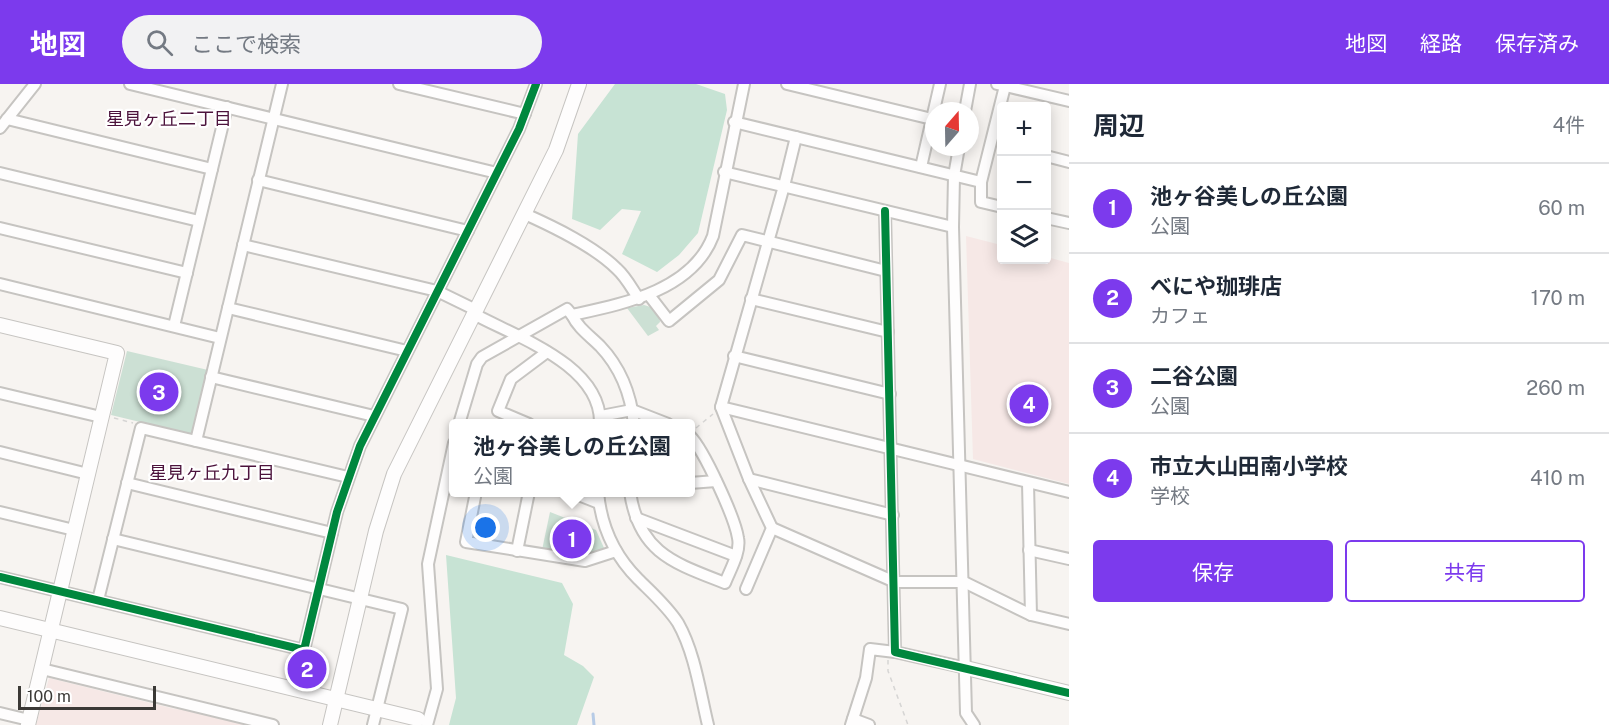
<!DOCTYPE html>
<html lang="ja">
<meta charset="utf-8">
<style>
body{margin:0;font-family:"Public Sans","Noto Sans JP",sans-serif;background:#f2f2f3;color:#1f2937}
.controls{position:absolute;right:18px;top:18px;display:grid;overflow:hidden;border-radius:6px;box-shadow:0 3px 15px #0003}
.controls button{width:54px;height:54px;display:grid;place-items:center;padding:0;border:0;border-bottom:2px solid #e0e1e3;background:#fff;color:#1f2937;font:30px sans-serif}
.compass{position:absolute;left:925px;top:18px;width:54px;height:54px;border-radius:50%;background:#fff;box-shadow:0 3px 15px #0003;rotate:20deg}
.scale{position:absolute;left:18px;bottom:15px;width:138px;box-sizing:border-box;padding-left:6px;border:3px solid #3b3936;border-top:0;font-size:16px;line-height:21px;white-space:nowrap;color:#3b3936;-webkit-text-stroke:4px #fff;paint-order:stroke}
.you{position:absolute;left:486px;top:444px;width:21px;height:21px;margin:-15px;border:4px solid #fff;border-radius:50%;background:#1a73e8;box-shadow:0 0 0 9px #1a73e833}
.badge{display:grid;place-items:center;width:39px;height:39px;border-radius:50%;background:#7c3aed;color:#fff;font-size:20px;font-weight:700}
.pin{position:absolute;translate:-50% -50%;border:3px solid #fff;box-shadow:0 2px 6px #0006}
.popup{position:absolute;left:449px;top:335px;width:246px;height:78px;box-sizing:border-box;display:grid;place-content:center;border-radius:6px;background:#fff;filter:drop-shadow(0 2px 4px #0005);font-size:20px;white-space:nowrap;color:#747a83}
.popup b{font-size:22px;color:#1f2937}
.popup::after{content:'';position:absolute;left:50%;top:100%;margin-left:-12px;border:12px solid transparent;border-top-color:#fff}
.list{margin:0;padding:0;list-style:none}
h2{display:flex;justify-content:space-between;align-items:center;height:78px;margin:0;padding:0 24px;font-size:26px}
h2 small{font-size:20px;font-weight:400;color:#747a83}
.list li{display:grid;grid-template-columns:39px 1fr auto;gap:18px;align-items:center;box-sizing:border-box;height:90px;padding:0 24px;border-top:2px solid #e0e1e3}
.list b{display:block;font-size:22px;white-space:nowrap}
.list p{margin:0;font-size:20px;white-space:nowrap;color:#747a83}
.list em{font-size:20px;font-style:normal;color:#747a83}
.actions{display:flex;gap:12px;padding:18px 24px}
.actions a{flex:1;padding:14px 0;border:2px solid #7c3aed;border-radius:6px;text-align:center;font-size:21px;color:#7c3aed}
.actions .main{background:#7c3aed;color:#fff}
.icon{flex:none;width:33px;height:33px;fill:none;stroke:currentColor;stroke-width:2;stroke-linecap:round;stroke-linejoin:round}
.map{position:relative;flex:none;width:1069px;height:641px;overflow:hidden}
header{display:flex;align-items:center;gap:36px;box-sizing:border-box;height:84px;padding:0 30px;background:#7c3aed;color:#fff}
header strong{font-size:28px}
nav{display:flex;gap:33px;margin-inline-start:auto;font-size:21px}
.search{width:420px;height:54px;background:#f2f2f3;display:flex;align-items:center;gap:15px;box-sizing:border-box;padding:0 21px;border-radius:33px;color:#747a83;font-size:22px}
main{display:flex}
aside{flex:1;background:#fff}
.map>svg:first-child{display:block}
.education{fill:#f6e8e6}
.green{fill:#cce0d4}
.forest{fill:#c7e3d4}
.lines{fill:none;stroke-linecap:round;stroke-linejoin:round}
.stream{stroke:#b7cbe6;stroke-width:3}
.minor-casing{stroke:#c6c4c1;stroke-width:14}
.tertiary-casing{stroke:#c6c4c1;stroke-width:16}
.path{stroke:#d6d5d4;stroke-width:1.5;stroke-dasharray:4.5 4.5;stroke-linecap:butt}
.minor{stroke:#fefdfd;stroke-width:10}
.tertiary{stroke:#fefdfd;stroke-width:14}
.cycleway-casing{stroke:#fff;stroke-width:11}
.cycleway{stroke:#00873e;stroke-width:8}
.labels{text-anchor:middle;stroke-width:4.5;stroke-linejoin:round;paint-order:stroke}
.neighbourhood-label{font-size:18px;fill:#4c133c;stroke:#fff}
</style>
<header>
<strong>地図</strong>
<div class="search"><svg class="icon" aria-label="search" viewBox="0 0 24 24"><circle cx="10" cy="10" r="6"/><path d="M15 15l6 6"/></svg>ここで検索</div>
<nav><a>地図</a><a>経路</a><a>保存済み</a></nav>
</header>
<main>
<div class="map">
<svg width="1069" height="641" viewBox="0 0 1069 641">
<rect width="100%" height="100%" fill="#f7f4f1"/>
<g class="education">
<polygon points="966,152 1001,161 1002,176 1046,176 1047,173 1069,179 1069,400 973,375"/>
<polygon points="49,594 175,625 191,626 256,641 36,641"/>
</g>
<g class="green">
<path d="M644,221C653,223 660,228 660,238L656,242L659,246L648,252L627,224Z"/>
<polygon points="127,267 208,286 193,349 190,350 111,331"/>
<polygon points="550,428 596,446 604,464 599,471 585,475 542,466"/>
</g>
<g class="forest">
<polygon points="615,0 696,0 725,10 727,26 698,149 679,171 657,188 622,170 641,127 622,125 600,146 572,135 578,50"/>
<polygon points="446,471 562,499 573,520 564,571 583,582 594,593 577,641 449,641 456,614"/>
</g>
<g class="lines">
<polyline class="stream" points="593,630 594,641"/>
<g class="minor-casing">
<g id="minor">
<polyline points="130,0 497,89"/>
<polyline points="399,0 525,30"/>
<polyline points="787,0 932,35"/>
<polyline points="997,0 1069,17"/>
<polyline points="965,27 970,0"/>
<polyline points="7,35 212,85"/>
<polyline points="734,38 981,98"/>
<polyline points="0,44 35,0"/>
<polyline points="959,63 954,92 953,143 966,629 974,641"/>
<polyline points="1046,72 1069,78"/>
<polyline points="921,83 940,0"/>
<polyline points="724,88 953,143"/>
<polyline points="0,89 199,137"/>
<polyline points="258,96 468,147"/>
<polyline points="1002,123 981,118 981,98 1005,2"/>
<polyline points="885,127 895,568 966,584"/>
<path d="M525,130C554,143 594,162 617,185C626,193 632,205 639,215"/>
<polyline points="1046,134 1069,139"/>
<polyline points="0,144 187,189"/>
<polyline points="243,161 437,207 476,226"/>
<polyline points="0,200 220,254"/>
<polyline points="649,211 669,237 719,196 742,151 886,187"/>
<polyline points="751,215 888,248"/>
<polyline points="228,224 407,267"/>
<path d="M474,230C516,253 602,281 600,340"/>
<path d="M572,231C579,245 589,251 600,262C620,283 631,311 634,340"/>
<polyline points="174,242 227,23"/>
<polyline points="734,272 890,310"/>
<polyline points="211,293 374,332"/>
<polyline points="0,309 101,333"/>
<polyline points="721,323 1069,408"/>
<polyline points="601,332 632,326 668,340"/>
<path d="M459,340L477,280L482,273L567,225L572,231C622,220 692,207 713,152L744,0"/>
<polyline points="529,340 498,327 511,295 547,268"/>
<polyline points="196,357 282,0"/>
<polyline points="0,368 88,390"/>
<polyline points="749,395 893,431"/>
<polyline points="127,399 332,449"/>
<polyline points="690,399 716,397"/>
<polyline points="1028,399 1031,531"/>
<polyline points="476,408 466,458 585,477 616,467"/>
<polyline points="571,408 599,419"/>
<path d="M598,408C601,442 614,471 638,495C652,509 667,522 678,539C695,569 700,608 708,641"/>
<path d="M630,408C639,469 674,479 725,499C730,486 741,468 738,454C735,434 704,366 690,352"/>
<polyline points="0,428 74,446"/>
<polyline points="636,434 736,472"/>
<polyline points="772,444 895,498 964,498 1031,531 1069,540"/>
<polyline points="113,455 402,525 373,641"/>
<polyline points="1029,466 1069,475"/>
<polyline points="517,467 529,408"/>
<polyline points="0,493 304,566 337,428 360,362 519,45 536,0"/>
<polyline points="746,505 772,444 749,395 721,323 784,102 796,53"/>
<polyline points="98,516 141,344 348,393"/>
<polyline points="42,585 273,641"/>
<polyline points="0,629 29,636"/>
<polyline points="853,635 869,641"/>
<polyline points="427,641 437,605 428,480 454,359"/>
<polyline points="851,641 866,594 870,565 895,568"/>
</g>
</g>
<g class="tertiary-casing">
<g id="tertiary">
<polyline points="0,241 117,269 28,641"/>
<polyline points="0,534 418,635"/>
<polyline points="966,584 1069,609"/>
<polyline points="330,641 376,447 394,390 556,66 579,0"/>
</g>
</g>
<g class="path">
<polyline points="114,334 133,339"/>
<polyline points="696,344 713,330"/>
<polyline points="556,463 557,458"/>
<polyline points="888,576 888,587 908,641"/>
</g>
<use href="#minor" class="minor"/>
<use href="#tertiary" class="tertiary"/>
<g class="cycleway-casing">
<g id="cycleway">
<polyline points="885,127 895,568 1069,609"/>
<polyline points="0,493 304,566 337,428 360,362 519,45 536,0"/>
</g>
</g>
<use href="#cycleway" class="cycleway"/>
</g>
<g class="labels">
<g class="neighbourhood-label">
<text x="169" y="41">星見ヶ丘二丁目</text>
<text x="212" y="395">星見ヶ丘九丁目</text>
</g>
</g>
</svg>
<div class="controls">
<button>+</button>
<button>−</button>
<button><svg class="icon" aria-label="layers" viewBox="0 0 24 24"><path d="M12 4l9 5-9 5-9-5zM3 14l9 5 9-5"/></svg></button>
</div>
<svg class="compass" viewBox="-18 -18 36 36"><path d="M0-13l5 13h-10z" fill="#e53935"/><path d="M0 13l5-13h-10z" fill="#747a83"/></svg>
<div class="scale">100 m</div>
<div class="you"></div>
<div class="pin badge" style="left:572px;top:455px">1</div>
<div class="popup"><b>池ヶ谷美しの丘公園</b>公園</div>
<div class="pin badge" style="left:307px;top:585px">2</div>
<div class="pin badge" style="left:159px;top:308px">3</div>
<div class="pin badge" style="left:1029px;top:320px">4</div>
</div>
<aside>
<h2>周辺<small>4件</small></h2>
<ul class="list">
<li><span class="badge">1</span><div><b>池ヶ谷美しの丘公園</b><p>公園</p></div><em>60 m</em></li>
<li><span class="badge">2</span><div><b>べにや珈琲店</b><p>カフェ</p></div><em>170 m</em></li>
<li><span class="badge">3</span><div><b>二谷公園</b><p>公園</p></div><em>260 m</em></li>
<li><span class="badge">4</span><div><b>市立大山田南小学校</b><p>学校</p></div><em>410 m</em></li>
</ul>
<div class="actions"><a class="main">保存</a><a>共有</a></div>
</aside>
</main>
